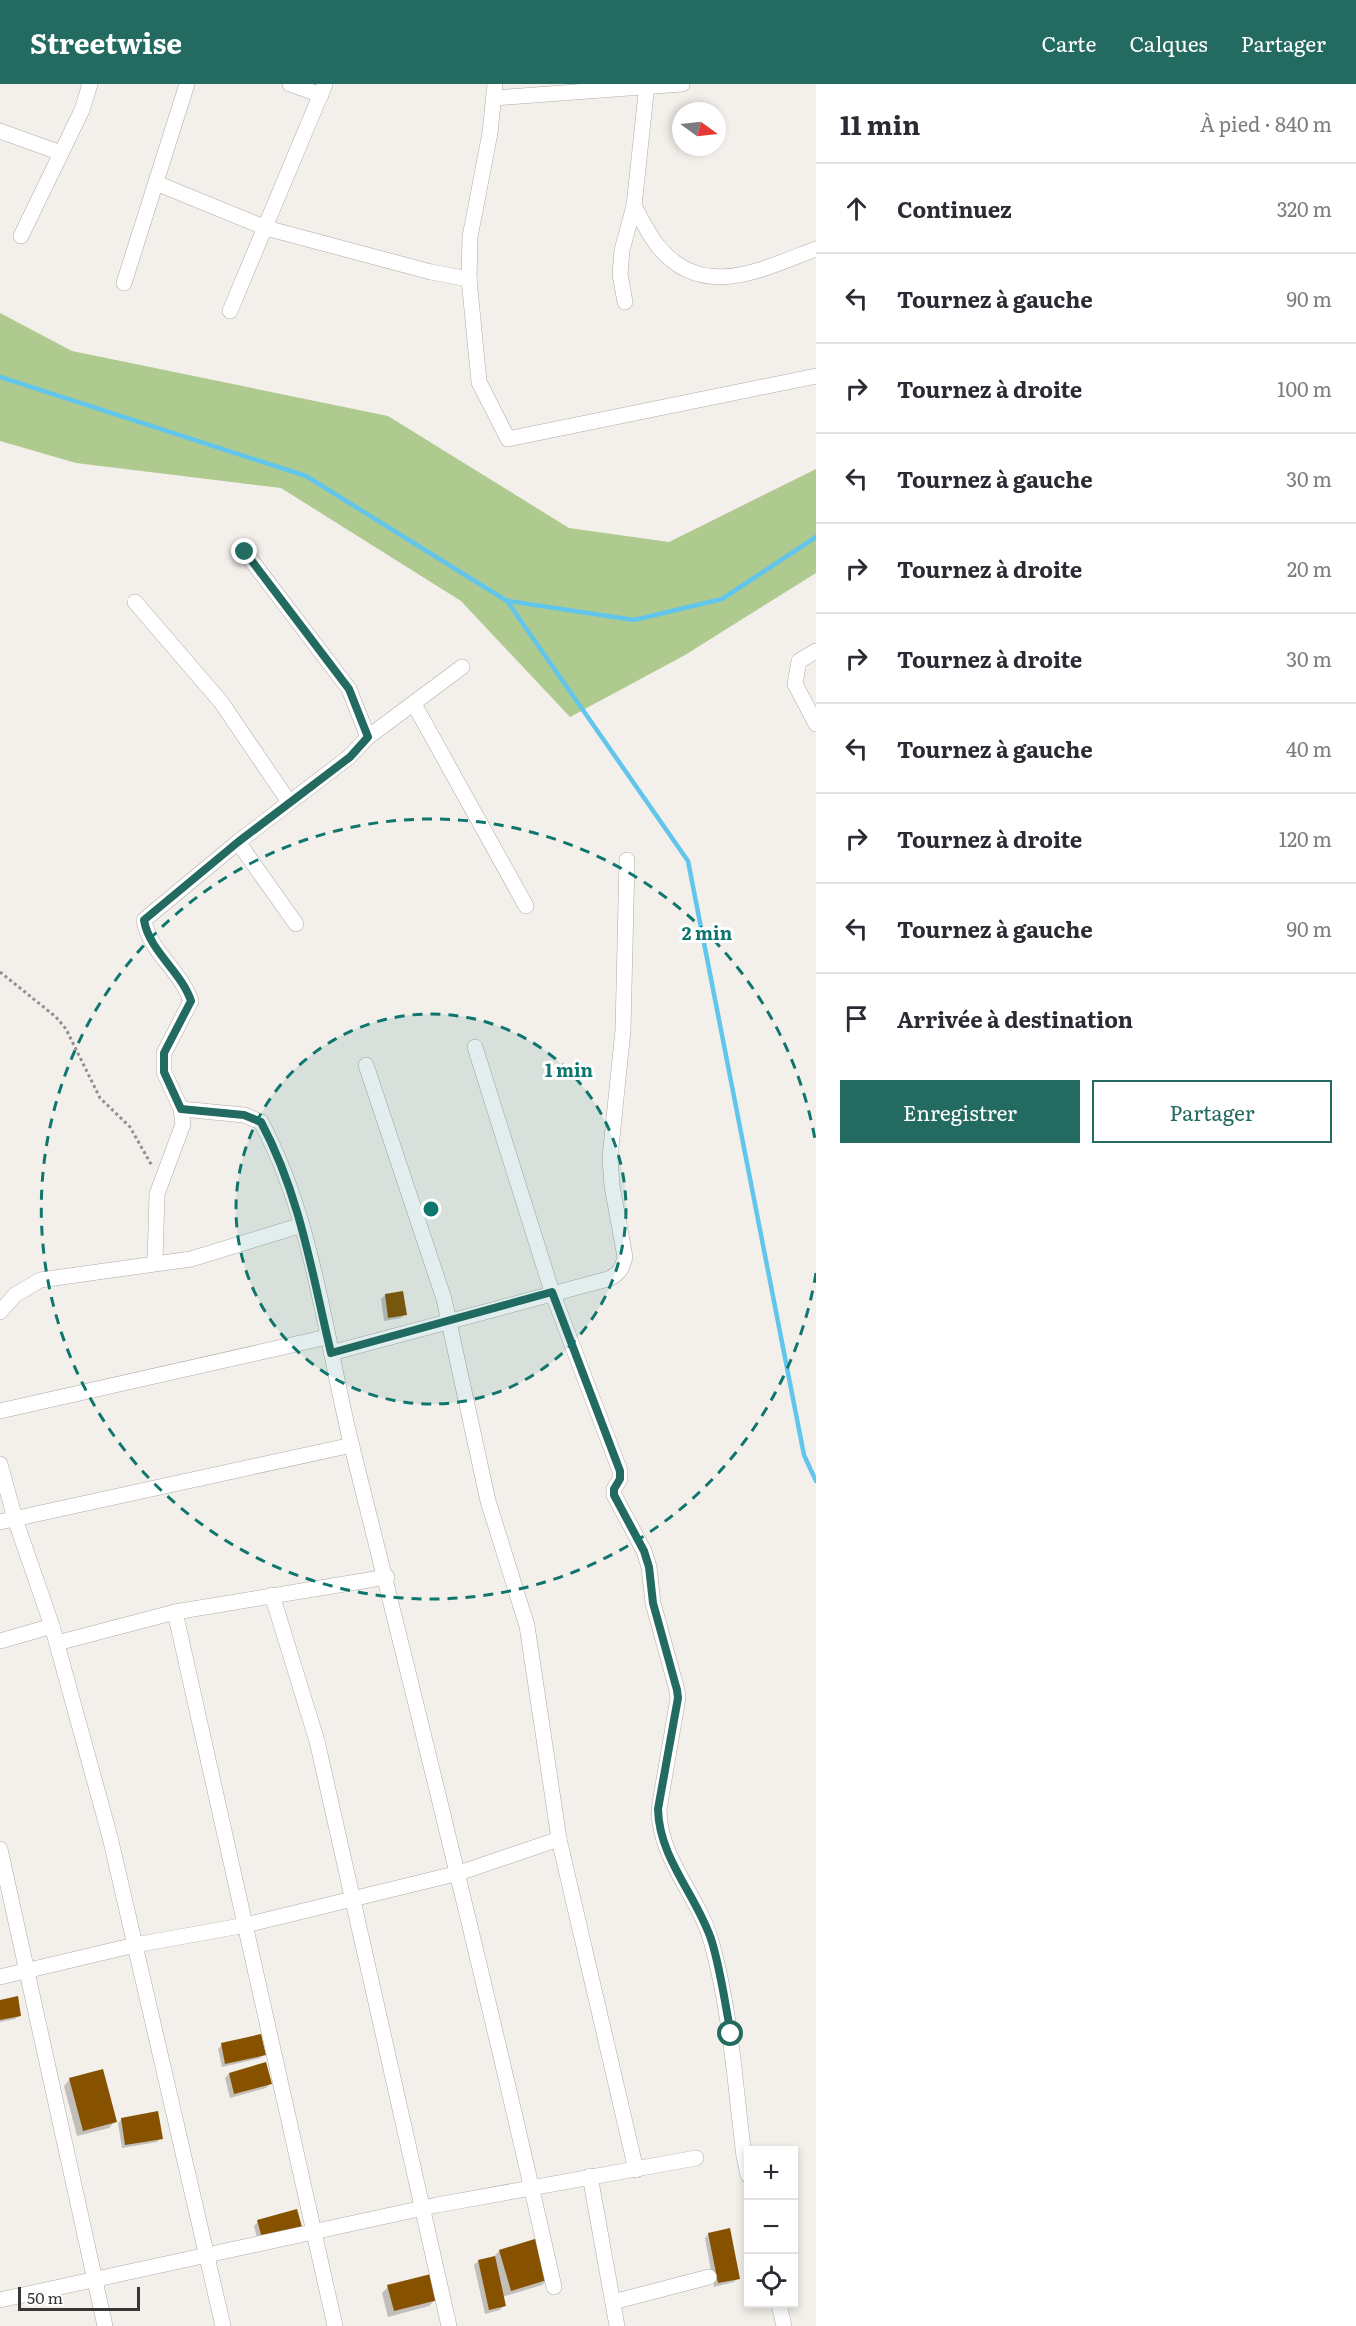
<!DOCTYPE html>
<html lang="fr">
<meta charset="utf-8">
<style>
body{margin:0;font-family:Literata,serif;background:#f7f7f7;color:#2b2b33}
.controls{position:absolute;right:18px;bottom:18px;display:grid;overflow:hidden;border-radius:0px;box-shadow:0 3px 9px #0003}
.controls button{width:54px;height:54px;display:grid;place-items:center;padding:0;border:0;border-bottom:2px solid #e1e1e2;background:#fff;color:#2b2b33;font:30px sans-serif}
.compass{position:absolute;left:672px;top:18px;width:54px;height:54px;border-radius:50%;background:#fff;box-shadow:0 3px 9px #0003;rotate:105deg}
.scale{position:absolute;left:18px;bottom:15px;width:122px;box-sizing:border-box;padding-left:6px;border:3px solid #373634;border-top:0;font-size:16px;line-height:21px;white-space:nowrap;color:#373634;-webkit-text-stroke:4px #fff;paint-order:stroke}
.stop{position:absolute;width:18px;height:18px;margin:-14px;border:4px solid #236a60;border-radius:50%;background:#fff}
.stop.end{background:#236a60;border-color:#fff;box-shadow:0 2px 6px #0008}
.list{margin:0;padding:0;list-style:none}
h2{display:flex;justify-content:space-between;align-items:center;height:78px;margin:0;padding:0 24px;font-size:26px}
h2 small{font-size:20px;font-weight:400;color:#7c7c81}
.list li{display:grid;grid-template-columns:39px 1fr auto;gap:18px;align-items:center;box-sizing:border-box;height:90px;padding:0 24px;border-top:2px solid #e1e1e2}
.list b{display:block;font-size:22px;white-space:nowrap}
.list em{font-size:20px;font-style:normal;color:#7c7c81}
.actions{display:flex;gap:12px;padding:18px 24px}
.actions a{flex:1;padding:14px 0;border:2px solid #236a60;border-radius:0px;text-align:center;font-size:21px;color:#236a60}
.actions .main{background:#236a60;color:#fff}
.icon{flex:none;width:33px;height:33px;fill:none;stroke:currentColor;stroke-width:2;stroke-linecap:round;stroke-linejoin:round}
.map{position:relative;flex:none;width:816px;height:2242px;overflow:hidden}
header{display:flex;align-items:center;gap:36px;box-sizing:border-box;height:84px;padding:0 30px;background:#236a60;color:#fff}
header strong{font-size:28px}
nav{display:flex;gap:33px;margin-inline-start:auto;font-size:21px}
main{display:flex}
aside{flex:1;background:#fff}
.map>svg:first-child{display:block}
.green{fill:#afca8f}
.shadow{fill:#0003}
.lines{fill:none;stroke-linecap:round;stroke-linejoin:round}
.stream{stroke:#62c5eb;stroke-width:4.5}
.building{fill:#865200}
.minor-casing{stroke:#afaba7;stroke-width:16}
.path{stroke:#92908c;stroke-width:3;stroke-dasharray:3 3;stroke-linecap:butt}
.minor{stroke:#fff;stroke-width:15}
.route{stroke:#236a60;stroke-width:8}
.ring{fill:none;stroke:#0f766e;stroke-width:3;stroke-dasharray:10 8}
.centre{fill:#0f766e;stroke:#fff;stroke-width:3}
.ring-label{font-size:18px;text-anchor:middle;font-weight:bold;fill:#0f766e;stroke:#fff;stroke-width:6;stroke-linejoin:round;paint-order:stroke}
</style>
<header>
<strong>Streetwise</strong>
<nav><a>Carte</a><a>Calques</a><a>Partager</a></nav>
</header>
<main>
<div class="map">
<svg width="816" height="2242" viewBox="0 0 816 2242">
<rect width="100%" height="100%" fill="#f3efea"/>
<polygon class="green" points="0,229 72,267 388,332 569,444 669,458 816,385 816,489 685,571 570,633 461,517 281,404 76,379 0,357"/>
<g class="shadow">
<polygon points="385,1211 405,1230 401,1234 384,1237 381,1215"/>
<polygon points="0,1917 20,1931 15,1935 0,1938"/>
<polygon points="222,1961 264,1970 260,1974 222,1983 218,1965"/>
<polygon points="229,1990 270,2000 266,2004 230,2014 225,1994"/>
<polygon points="70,1995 115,2037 109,2044 77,2052 64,2002"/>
<polygon points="122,2035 161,2054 157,2058 122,2064 118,2039"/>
<polygon points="296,2127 258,2158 254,2142 258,2138"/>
<polygon points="709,2150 738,2194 734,2198 714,2203 705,2154"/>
<polygon points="499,2167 549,2194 542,2201 502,2213 504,2222 500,2226 485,2230 474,2181 478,2177 493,2174"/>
<polygon points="388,2203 436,2215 429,2222 388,2233 382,2209"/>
</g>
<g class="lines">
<g class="stream">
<polyline points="0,293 306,392 507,517 688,777 804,1371 816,1397"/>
<polyline points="508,517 634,536 722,515 816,453"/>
</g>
</g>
<g class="building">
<polygon points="403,1207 407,1231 388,1234 385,1210"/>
<polygon points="18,1912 21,1932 0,1936 0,1916"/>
<polygon points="261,1950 266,1971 225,1980 221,1959"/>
<polygon points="266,1978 272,2000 234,2010 229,1989"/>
<polygon points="103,1985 117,2038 83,2047 69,1994"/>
<polygon points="158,2027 163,2055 125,2061 121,2034"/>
<polygon points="297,2125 302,2143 262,2154 257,2136"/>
<polygon points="730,2144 740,2195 718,2199 708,2149"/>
<polygon points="538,2154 550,2195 511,2207 499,2166"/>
<polygon points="495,2172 506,2222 489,2226 478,2176"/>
<polygon points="431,2190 438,2216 394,2227 387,2201"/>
</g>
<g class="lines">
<g class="minor-casing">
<g id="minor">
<polyline points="290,0 321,11"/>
<polyline points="495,0 490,49 470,153 469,195 479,298 508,355 816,292"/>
<polyline points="494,14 682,0"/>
<polyline points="0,47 61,69"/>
<polyline points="156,99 266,144 431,188 469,195"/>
<path d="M634,122C641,135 648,149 657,161C702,218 762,185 816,165"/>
<polyline points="21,152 82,26 90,0"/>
<polyline points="124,199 187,0"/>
<polyline points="625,218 620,190 622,166 634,122 647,0"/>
<polyline points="230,227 325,0"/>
<polyline points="245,468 349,605 368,653"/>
<polyline points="135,518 221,618 289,718"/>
<polyline points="816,567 799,577 795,600 816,640"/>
<polyline points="414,620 526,822"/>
<polyline points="238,758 296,840"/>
<path d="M475,963L552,1208L620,1387V1395L614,1405V1411L644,1467L649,1483L653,1519L677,1606L678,1614L659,1725C659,1776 700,1813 712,1860C731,1929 735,2001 744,2072L748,2091"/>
<polyline points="366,981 444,1215 488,1417 527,1542 559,1755 636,2086"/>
<path d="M181,1025L244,1031L261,1038C314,1137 325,1254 352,1363C422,1642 491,1921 554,2203"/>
<path d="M155,1179L157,1110L183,1040L181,1025L164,988V969L191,917C181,887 149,867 144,836L238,758L349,673L368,653L462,583"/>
<polyline points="0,1228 15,1211 40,1196 191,1175 302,1141"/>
<path d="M331,1269L608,1195C619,1190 622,1185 625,1173L612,1102L610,1073L623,946L627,776"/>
<polyline points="0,1327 327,1253"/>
<polyline points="0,1380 15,1435 52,1542 110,1753 223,2242"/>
<polyline points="0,1438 352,1361"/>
<polyline points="272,1511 317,1657 449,2242"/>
<polyline points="175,1528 335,2242"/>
<polyline points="0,1557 52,1542"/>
<polyline points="57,1559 175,1528 387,1493"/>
<polyline points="0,1765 105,2242"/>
<polyline points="0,1893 135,1861 246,1841 459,1789 559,1755"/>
<polyline points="590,2092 617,2242"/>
<polyline points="0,2216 437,2121 696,2074"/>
<polyline points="613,2218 709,2193"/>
<polyline points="779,2220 784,2242"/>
</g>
</g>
<polyline class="path" points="0,888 56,933 66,945 100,1014 130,1043 152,1082"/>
<use href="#minor" class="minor"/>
</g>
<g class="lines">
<path class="route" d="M245,468L349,605L368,653L350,673L238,758L144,836C149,867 181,887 191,917L164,969V988L181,1025L244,1031L261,1038C300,1111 312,1189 331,1269L552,1208L620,1387V1395L614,1405V1411L644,1467L649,1483L653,1519L677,1606L678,1614L658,1725C659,1775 698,1813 712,1858C721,1888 725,1920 731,1950"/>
</g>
<circle cx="431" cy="1125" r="195" fill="#0f766e" fill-opacity=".12"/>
<g class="ring">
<circle cx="431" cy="1125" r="195"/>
<path d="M816 1189A390 390 0 1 1 816 1061"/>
</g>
<circle cx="431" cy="1125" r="9" class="centre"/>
<g class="ring-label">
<text x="707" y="856">2 min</text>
<text x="569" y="993">1 min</text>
</g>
</svg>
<div class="controls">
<button>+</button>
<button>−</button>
<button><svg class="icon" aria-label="locate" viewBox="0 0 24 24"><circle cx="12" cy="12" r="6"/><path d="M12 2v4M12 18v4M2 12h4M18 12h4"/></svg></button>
</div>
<svg class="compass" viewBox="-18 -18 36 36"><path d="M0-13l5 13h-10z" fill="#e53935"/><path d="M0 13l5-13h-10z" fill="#7c7c81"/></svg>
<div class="scale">50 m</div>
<div class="stop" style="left:731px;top:1950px"></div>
<div class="stop end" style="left:245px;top:468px"></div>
</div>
<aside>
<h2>11 min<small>À pied · 840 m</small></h2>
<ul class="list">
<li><svg class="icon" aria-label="ahead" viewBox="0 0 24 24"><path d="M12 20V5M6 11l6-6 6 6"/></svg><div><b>Continuez</b></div><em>320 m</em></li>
<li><svg class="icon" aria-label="left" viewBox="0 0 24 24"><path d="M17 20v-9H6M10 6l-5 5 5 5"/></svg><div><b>Tournez à gauche</b></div><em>90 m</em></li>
<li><svg class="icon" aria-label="right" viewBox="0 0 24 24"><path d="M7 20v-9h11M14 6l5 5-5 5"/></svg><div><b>Tournez à droite</b></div><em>100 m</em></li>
<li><svg class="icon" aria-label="left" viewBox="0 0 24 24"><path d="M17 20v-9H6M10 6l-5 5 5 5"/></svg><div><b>Tournez à gauche</b></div><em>30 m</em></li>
<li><svg class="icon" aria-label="right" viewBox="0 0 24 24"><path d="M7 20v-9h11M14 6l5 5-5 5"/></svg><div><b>Tournez à droite</b></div><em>20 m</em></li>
<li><svg class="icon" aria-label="right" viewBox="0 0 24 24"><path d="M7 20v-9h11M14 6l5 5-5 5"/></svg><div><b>Tournez à droite</b></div><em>30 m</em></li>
<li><svg class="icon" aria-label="left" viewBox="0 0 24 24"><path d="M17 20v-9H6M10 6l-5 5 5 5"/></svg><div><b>Tournez à gauche</b></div><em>40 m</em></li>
<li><svg class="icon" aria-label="right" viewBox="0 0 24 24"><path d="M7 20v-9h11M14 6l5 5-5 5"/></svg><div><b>Tournez à droite</b></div><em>120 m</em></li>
<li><svg class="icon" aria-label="left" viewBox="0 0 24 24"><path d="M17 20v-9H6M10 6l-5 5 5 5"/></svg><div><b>Tournez à gauche</b></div><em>90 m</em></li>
<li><svg class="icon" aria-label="arrive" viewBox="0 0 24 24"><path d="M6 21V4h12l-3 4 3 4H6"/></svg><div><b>Arrivée à destination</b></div></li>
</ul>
<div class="actions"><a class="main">Enregistrer</a><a>Partager</a></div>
</aside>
</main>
